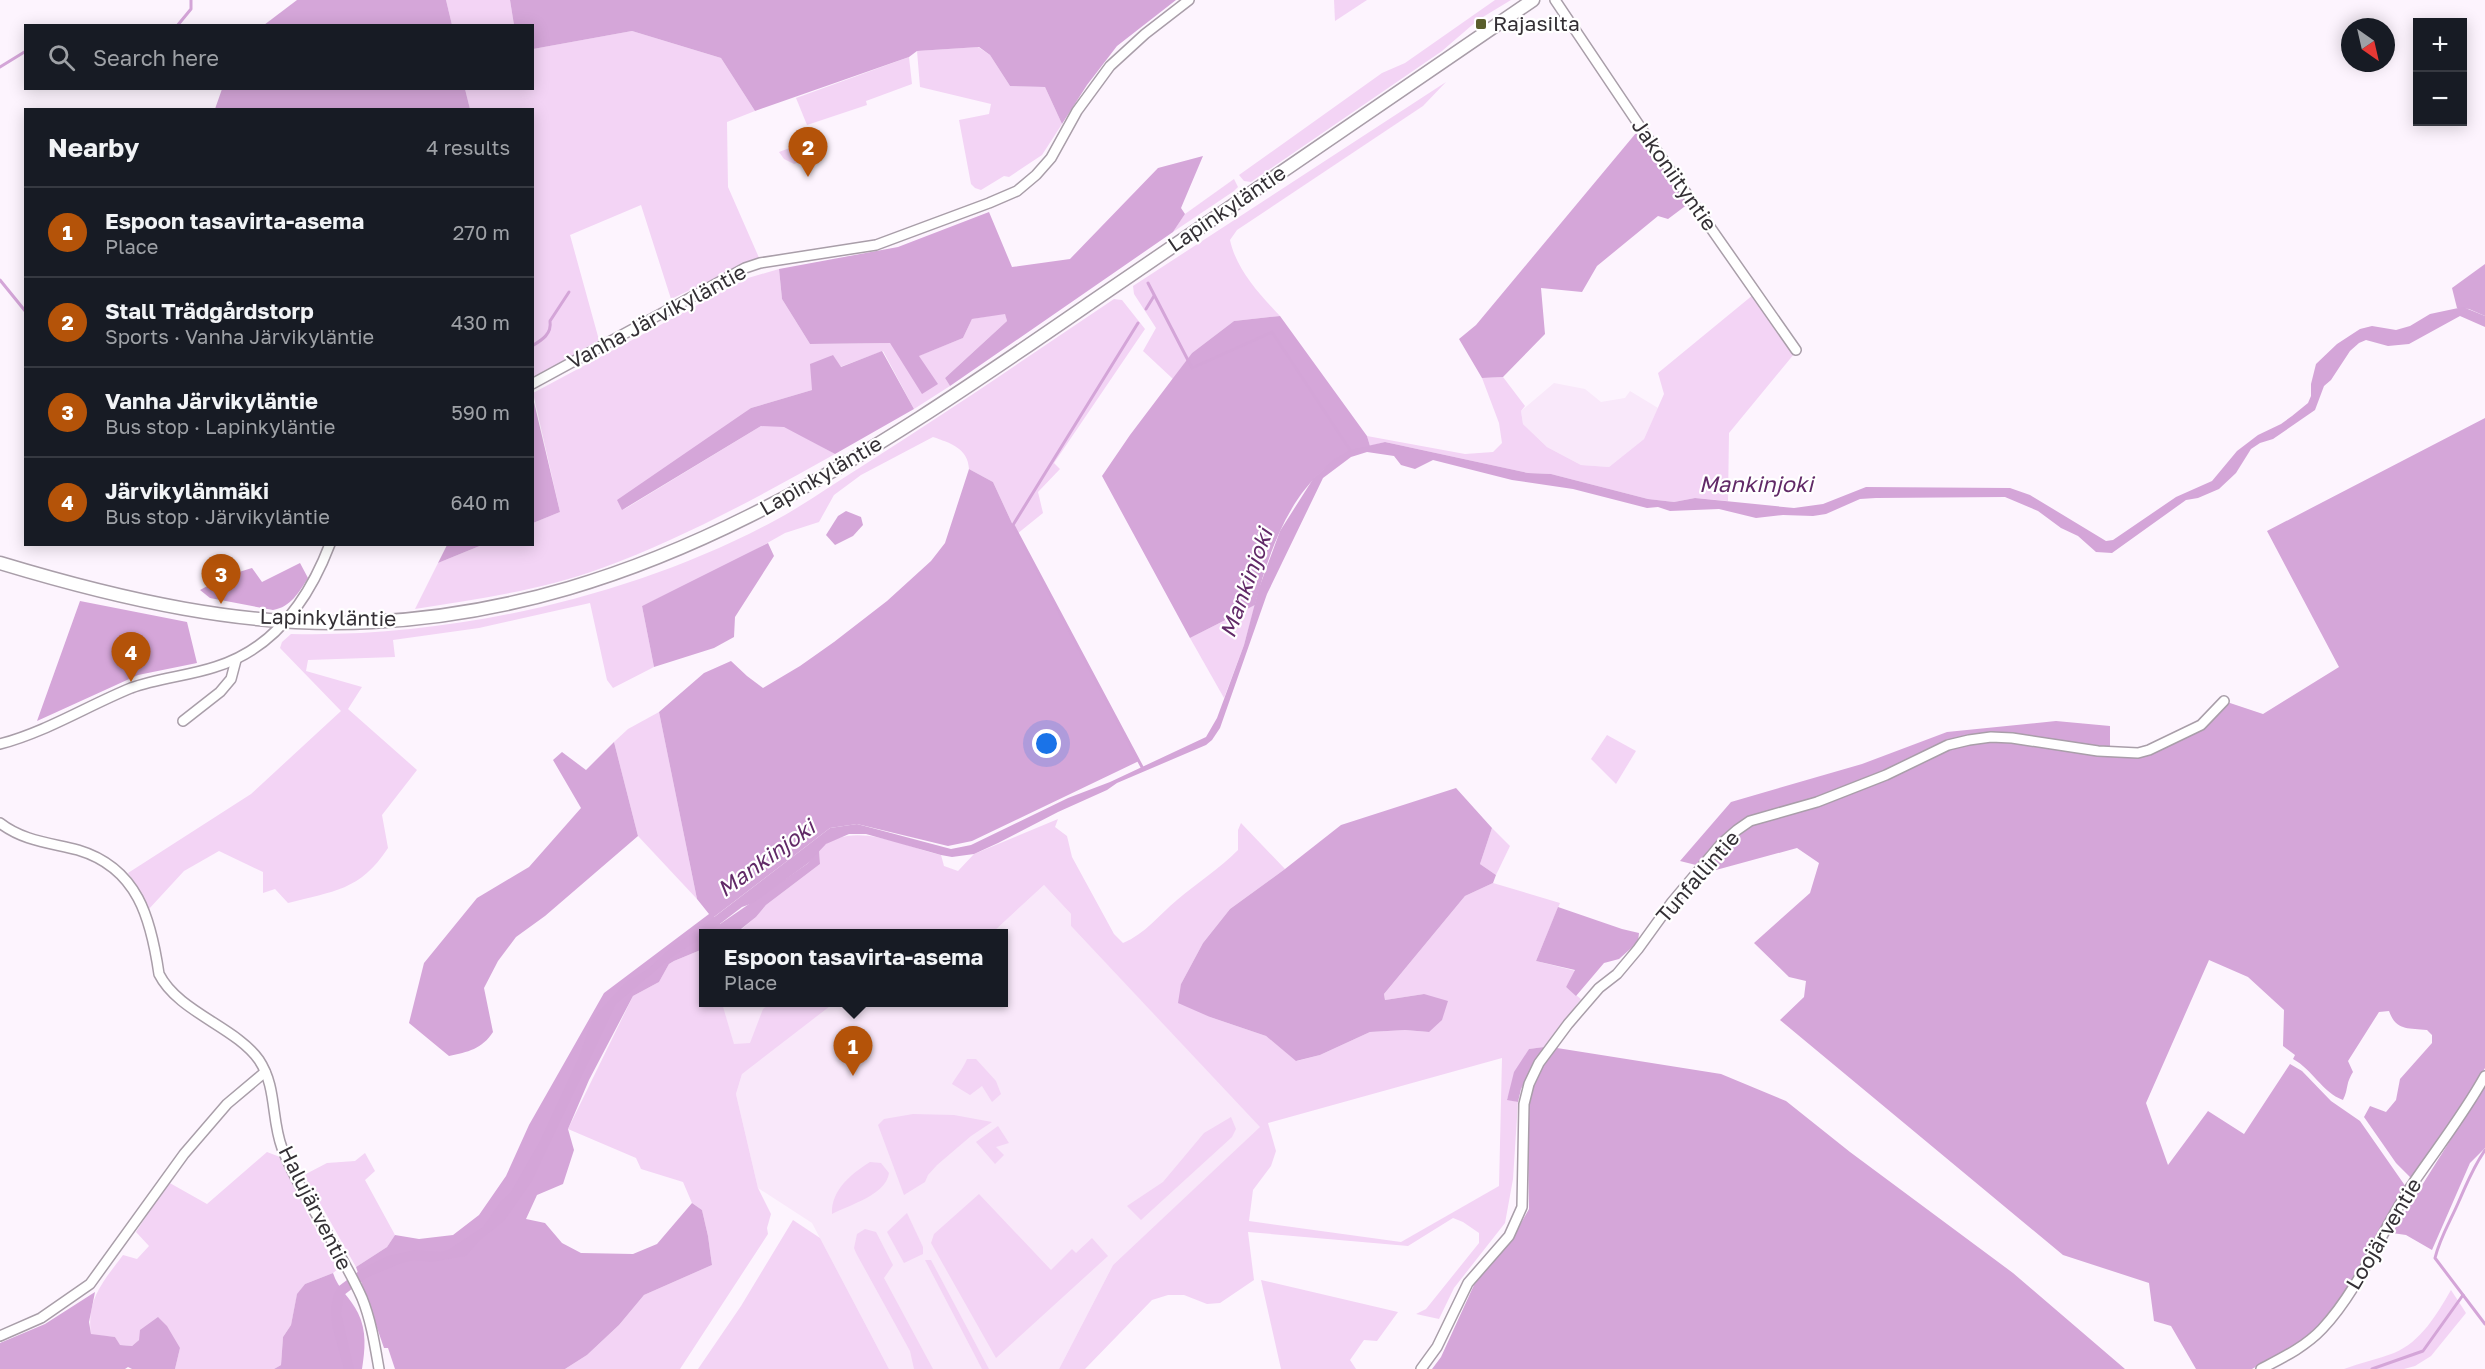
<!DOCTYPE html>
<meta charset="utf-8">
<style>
body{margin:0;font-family:"Golos Text",sans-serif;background:#242831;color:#f1f3f6}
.controls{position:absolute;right:18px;top:18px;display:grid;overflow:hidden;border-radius:0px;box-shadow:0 3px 15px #0003}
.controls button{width:54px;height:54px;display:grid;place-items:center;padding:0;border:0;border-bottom:2px solid #363941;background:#171b24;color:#f1f3f6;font:30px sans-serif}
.compass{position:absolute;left:2341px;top:18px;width:54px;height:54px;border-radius:50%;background:#171b24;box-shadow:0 3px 15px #0003;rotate:146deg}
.you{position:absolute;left:1047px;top:744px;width:21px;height:21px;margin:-15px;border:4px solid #fff;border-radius:50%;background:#1a73e8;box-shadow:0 0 0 9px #1a73e833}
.badge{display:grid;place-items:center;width:39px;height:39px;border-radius:50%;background:#b45309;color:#fff;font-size:20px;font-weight:700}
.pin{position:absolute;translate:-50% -50px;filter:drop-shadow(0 2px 3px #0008)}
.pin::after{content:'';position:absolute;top:32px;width:21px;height:18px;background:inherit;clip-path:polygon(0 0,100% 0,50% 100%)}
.popup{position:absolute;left:699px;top:929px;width:309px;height:78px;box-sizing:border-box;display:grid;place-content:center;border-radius:0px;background:#171b24;filter:drop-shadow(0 2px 4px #0005);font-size:20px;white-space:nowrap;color:#9ea1a6}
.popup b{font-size:22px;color:#f1f3f6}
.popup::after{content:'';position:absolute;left:50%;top:100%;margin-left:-12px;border:12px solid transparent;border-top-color:#171b24}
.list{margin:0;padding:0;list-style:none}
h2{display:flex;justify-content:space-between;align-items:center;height:78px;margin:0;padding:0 24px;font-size:26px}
h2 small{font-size:20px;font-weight:400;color:#9ea1a6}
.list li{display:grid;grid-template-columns:39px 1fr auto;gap:18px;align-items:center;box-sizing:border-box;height:90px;padding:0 24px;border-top:2px solid #363941}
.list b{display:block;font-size:22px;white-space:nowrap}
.list p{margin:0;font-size:20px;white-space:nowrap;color:#9ea1a6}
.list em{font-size:20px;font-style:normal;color:#9ea1a6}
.icon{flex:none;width:33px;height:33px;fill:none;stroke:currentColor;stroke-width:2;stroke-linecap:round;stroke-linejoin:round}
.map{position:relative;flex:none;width:2485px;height:1369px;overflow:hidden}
.search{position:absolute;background:#171b24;box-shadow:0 3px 15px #0003;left:24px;top:24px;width:510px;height:66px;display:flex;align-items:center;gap:15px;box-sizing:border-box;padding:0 21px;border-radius:0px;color:#9ea1a6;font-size:22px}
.panel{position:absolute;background:#171b24;box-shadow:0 3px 15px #0003;left:24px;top:108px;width:510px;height:438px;border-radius:0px}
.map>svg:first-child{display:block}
.built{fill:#f9e8fa}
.green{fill:#f3d4f5;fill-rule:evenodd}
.forest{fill:#d5a6d9}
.water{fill:#d4a5d8}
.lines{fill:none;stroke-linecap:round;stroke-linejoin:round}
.stream{stroke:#d4a5d8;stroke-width:3}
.street-casing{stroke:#a99ea9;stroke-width:12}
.secondary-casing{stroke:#a99ea9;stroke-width:15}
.street{stroke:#fff;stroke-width:9}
.secondary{stroke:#fff;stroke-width:12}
.poi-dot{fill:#5a5e2c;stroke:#fff;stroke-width:2}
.labels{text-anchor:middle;stroke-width:4.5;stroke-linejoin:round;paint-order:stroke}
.poi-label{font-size:21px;fill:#343035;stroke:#fff;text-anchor:start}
.street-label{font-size:21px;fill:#343035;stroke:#fff}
.water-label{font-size:22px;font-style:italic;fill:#612967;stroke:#fff}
</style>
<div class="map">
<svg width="2485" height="1369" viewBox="0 0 2485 1369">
<rect width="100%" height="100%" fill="#fdf4fe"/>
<g class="built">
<polygon points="1554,383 1585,389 1601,402 1625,398 1630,391 1658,408 1644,439 1609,467 1581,465 1547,447 1523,424 1521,411"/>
<polygon points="1044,885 1071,914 1071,926 1261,1127 1113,1265 1059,1369 889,1369 812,1223 758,1188 736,1094 742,1074 722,1003 1003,1002 1003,934 992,933"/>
</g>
<g class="green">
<polygon points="446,0 510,0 514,25 452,25"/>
<polygon points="1334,0 1367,0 1335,21"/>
<polygon points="1495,0 1511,0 1478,20 1442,51 1251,182 1244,181 1239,175 1382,73 1405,63"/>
<polygon points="632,31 721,58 755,111 727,122 728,187 760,260 743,265 671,299 641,205 570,235 599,340 533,378 532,110 470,109 465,89 532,88 533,49"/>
<polygon points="978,47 990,55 1010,86 1045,87 1062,124 1042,155 1009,177 1004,176 981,190 975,188 971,184 959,120 989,114 991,104 920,87 917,51"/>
<polygon points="909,57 912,84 866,101 867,105 807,125 796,98"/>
<path d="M1446,82L1423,106L1237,230L1230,240C1236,269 1260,295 1280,316L1234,321L1192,353L1173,379L1143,351L1156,328L1134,294L1133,286Z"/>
<polygon points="803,143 811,158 794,164 784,159 779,152"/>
<polygon points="1234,179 1238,187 1234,191 1173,232 1185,214"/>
<path d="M779,269L782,299L810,344L890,343L918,356L963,338L972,319L1005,313L1007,321L945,378L950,386L914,409L883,351L840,367L832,355L812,390L751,408L623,510L761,426H784L835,454C760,496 684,538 602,568C543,590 477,599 415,609L438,563L482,545L532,544L533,523L560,512L533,393L748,278Z"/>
<polygon points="1759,290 1799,348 1729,433 1728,501 1695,498 1674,502 1648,499 1551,474 1528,473 1385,442 1370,446 1367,436 1465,454 1493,452 1502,443 1499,423 1482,378 1503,377 1525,406 1521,411 1523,424 1547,447 1581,465 1609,467 1644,439 1664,394 1658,373"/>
<path d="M1114,299L1122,300L1145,329L1054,463L1060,469L1038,492L1043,513L1017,534L993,482L969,469C968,448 950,443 933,437L861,475L834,495L819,522L785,533L728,565L642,606L654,667L613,688L607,680L590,603L479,628L393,640L395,657L308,660L306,671L362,687L348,709L417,770L382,815L388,848C360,891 333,891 288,903L275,889L263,893V872L219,851L184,871L148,910L136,885L128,873L251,794L341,711L280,648L282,642L291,634C450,638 633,597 774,521C806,504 836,482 867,463C951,410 1032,354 1114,299Z"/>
<polygon points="1255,605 1244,645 1224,698 1190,638"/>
<polygon points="659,712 697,899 638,836 614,742 628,729"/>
<polygon points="1607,735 1636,751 1616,784 1591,759"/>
<path d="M1058,819L1055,827L1067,836L1072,857L1114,934L1123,943C1145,934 1159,915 1177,900C1197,883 1219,869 1238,850V830L1241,823L1285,869L1230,909L1203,943L1181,984L1210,1017L1266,1036L1297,1061L1320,1055L1370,1032L1405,1030L1429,1032L1424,994L1385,1000L1384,994L1465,896L1493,883L1560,903L1536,961L1576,971L1566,987L1581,999L1544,1047L1529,1049L1507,1099L1518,1102L1513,1179L1505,1223L1454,1288L1439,1319L1416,1314L1426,1309L1479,1243V1233L1463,1222L1453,1218L1408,1246L1248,1232L1254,1280L1220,1303L1207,1304L1184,1295H1168L1152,1300L1085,1369H1059L1113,1265L1260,1127L1071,926V914L1044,885L992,933L736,934L756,917L766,905L820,864L819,849C853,819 902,846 941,855L944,866L958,871L974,854ZM1502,1058L1499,1186L1401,1242L1249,1221L1253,1190L1271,1166L1276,1151L1268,1123Z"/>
<polygon points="1492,828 1510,846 1496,875 1480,864"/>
<polygon points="703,949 703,1002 722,1003 734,1044 750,1043 763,1009 771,1003 834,1003 742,1074 736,1094 758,1188 771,1214 767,1228 768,1234 680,1369 565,1369 587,1355 619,1325 644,1295 712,1265 708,1236 702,1210 692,1203 683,1182 641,1169 636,1158 568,1129 633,996 659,982 669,964 674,961"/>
<path d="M967,1059H976L996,1081L1001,1094L992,1102L982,1086L970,1095L952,1084C957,1075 963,1069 967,1059Z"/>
<polygon points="913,1114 954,1115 992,1122 971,1136 937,1165 928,1175 925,1182 904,1195 878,1125 884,1119"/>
<polygon points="1231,1117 1236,1129 1232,1137 1141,1220 1127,1206 1163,1182 1204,1133"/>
<polygon points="998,1126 1009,1143 996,1147 1004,1155 995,1164 976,1142"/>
<path d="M267,1152L280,1157L299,1193L307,1213L338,1269L333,1273L305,1284L297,1295L291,1325L283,1337L281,1365L274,1369H175L180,1348L139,1340L132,1346L119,1345L115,1337L91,1335C86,1299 103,1282 123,1255L137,1259L149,1246L136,1232L168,1182L207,1204Z"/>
<polygon points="365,1153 375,1171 365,1180 395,1235 387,1247 356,1267 304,1175 327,1163 355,1161"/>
<path d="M870,1162L881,1163L889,1173C886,1195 849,1205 832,1214C831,1190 851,1174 870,1162Z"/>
<polygon points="979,1194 1051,1270 1072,1249 1076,1253 1092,1238 1108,1256 996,1358 931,1243 934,1234"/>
<polygon points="907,1213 923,1247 923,1254 904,1263 887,1232"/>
<polygon points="793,1220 820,1238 889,1369 698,1369 741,1306"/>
<polygon points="865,1229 876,1232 893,1265 884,1278 933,1369 914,1369 910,1351 856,1253 854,1248 857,1234"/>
<polygon points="925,1260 931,1260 989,1369 982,1369"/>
<polygon points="1261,1280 1398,1312 1377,1341 1364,1340 1350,1360 1356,1369 1281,1369"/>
<path d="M2451,1290L2466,1313L2431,1356L2415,1366L2404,1369H2344C2360,1363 2378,1359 2394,1353C2421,1342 2437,1314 2451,1290Z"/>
</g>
<g class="forest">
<polygon points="297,0 446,0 452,25 264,25"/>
<polygon points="510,0 1176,0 1117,46 1087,85 1062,124 1045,87 1010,86 990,55 979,47 917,51 909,57 755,111 721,58 632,31 533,49 532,26 514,25"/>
<polygon points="222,89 465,89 470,109 215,109"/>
<polygon points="1636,133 1641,135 1688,204 1668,219 1658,216 1597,266 1582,292 1541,288 1545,334 1503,377 1482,378 1459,339 1476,325"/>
<polygon points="1203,156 1181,208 1185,214 1173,232 950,386 945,378 1007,321 1005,314 972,319 963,338 919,356 938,384 922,394 890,343 810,344 782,299 779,269 898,247 989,212 1012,267 1070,259 1158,168"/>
<polygon points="2485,264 2485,316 2469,309 2457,308 2452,288"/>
<path d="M1280,316L1367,436L1370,446C1300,462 1271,542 1255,605L1190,638L1102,476L1130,435L1192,353L1234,321Z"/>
<polygon points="882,351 914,409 835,454 784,427 761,426 622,510 617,500 751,408 812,390 810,364 833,355 841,367"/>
<polygon points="533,398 560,512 533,523 532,523"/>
<path d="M2485,418V1068L2466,1101L2411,1178L2396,1163L2364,1117L2370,1106L2386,1112L2396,1100L2400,1079L2432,1043V1035L2427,1030C2408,1028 2396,1031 2389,1011L2379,1012L2348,1061L2353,1072C2345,1085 2349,1088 2343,1100C2322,1092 2313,1070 2293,1059L2295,1055L2283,1046L2284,1010L2248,977L2209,960L2146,1103L2168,1165L2208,1111L2244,1134L2290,1064L2302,1071L2331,1101L2360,1121L2406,1187L2351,1284L2318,1326L2303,1340L2252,1369H2196L2171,1326L2154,1321L2149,1283L2063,1255L1780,1020L1804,997L1806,981L1789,977L1754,943L1810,893L1819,863L1797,848L1716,870L1680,861L1731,802L1862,764L1947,732L2056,721L2110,726V750L2143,751L2201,725L2224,701L2263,714L2339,667L2267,531Z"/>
<polygon points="969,469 993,482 1017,534 1139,761 972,841 948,846 857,824 830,828 714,917 720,924 807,864 819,849 820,864 766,905 756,917 736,933 703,934 703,949 674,961 669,964 659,982 633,996 589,1080 568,1129 574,1150 563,1184 537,1195 526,1219 545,1223 562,1243 581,1253 633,1254 657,1244 692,1203 702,1210 708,1236 712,1265 644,1295 619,1325 587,1355 565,1369 395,1369 388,1348 384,1348 356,1267 387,1247 395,1235 419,1239 453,1235 479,1215 506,1176 529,1125 604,993 709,914 697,899 659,712 704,673 731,661 747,676 763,688 800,666 834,642 887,601 931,561 945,543"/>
<polygon points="846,511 861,517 863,525 853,536 835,545 826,535 838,516"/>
<polygon points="768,543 774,556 735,617 734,637 714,648 654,667 642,606"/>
<polygon points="447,545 447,544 482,545 438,563"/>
<path d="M300,563L308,578C299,592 291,607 273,610L210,598L200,590L226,576L252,568L262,582Z"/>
<polygon points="80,601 187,622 197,663 138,675 37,721"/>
<path d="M614,742L638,836L545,916L516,937L498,961L484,988L493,1032C482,1049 468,1052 449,1056L409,1023L424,963L477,898L529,867L581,808L553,760L562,752L586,770Z"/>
<polygon points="1456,788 1492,828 1480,864 1496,875 1493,883 1465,896 1384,994 1385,1000 1424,994 1448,1001 1442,1020 1429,1032 1405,1030 1370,1032 1320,1055 1296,1061 1266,1036 1210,1017 1178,1003 1181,984 1203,943 1230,909 1285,869 1341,825"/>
<polygon points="1558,907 1622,929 1639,933 1638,942 1619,959 1604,963 1576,996 1566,987 1575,970 1536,961"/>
<polygon points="1544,1047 1521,1089 1518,1102 1507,1100 1514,1072 1529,1049"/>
<polygon points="1557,1048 1721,1074 1786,1101 1850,1152 2013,1273 2125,1369 1432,1369 1441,1357 1474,1285 1516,1232 1529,1209 1527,1099 1544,1065"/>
<polygon points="2485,1085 2485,1148 2470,1163 2432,1250 2406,1235 2392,1233"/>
<path d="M333,1273C338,1289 351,1298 358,1313C367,1331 365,1350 362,1369H274L281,1365L283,1337L291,1325L297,1294L305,1284Z"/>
<polygon points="95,1292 89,1322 91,1334 115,1337 120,1345 132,1346 139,1340 140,1330 158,1317 167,1326 180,1348 175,1369 132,1369 128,1367 125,1369 0,1369 0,1343 45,1324"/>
</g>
<polygon class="water" points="2463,307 2485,316 2485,327 2460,316 2409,344 2388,346 2366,340 2359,343 2350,351 2331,380 2324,386 2315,410 2273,439 2260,443 2251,449 2236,473 2219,489 2198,498 2186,500 2112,553 2096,552 2078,536 2061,528 2038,511 2005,497 1876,498 1860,499 1826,514 1813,516 1783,515 1756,518 1719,509 1670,511 1658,507 1647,508 1573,489 1512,480 1433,460 1415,469 1401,465 1394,456 1367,452 1351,457 1323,478 1267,594 1220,728 1212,740 1206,745 1117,783 1107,790 1058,812 998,843 974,854 952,857 941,855 866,834 849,834 826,844 807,864 753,903 742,907 708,933 703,934 703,937 672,957 616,1004 532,1181 504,1221 480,1240 466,1256 431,1262 414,1260 402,1263 366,1278 344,1295 341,1313 354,1369 344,1369 332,1325 331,1307 334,1294 339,1286 363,1268 388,1256 415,1250 440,1252 448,1250 483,1227 501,1201 511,1192 539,1143 579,1057 592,1019 626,982 648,969 675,944 696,931 830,828 857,824 951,849 971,845 1068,798 1110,782 1206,737 1217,718 1244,645 1259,588 1280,531 1313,479 1333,460 1350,450 1385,442 1528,473 1551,474 1648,499 1674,502 1695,498 1794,508 1823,504 1866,487 2010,488 2030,495 2106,541 2113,540 2176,497 2212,481 2237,451 2258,435 2281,424 2292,416 2308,403 2311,396 2311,384 2316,364 2337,344 2360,329 2372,326 2396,330 2410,326 2430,314"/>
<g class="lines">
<g class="stream">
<polyline points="177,26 191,9 191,0"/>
<polyline points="0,67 26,51"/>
<polyline points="0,280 26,312"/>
<polyline points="1148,283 1192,368 1272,332 1350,450"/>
<polyline points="1146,309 1154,296"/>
<polyline points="1138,323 1013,525 1142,767"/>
<path d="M532,346C542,340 552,334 550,321L569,292"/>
<path d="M2485,1150C2472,1169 2468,1181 2459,1201C2451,1220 2440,1237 2435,1258L2485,1324"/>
<polyline points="2372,1369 2423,1351 2463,1295"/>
</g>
<g class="street-casing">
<g id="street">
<polyline points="1555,0 1645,134 1796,350"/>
<polyline points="532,384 745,268 760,263 876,245 989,203 1017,191 1036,175 1051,158 1077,111 1110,66 1145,34 1189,0"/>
<polyline points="183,721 220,692 231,679 236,660"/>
<path d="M0,744C46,732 87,706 131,688C158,678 188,676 215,667C274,649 309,599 330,544"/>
<path d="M0,823C23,841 51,843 78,850C138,868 151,919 159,974C178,1012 236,1027 259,1060C277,1087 271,1119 282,1148C303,1200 339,1246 362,1298C371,1320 375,1346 379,1369"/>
<polyline points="0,1336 41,1318 90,1284 184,1154 227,1104 265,1072"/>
<polyline points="1421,1369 1437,1347 1468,1283 1509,1236 1522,1207 1524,1104 1529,1084 1539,1063 1568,1024 1599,988 1617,974 1638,949 1672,902 1721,844 1737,830 1750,821 1817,802 1886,775 1948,745 1969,740 1991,737 2012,738 2098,751 2138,753 2149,750 2201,725 2224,701"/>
<path d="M2261,1369C2282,1358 2305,1347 2322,1329C2362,1286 2381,1230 2414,1182C2438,1147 2464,1114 2485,1076"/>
</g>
</g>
<g class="secondary-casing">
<path id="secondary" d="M0,563C119,599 247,629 372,622C651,608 871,454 1093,301C1239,200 1386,100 1533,0"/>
</g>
<use href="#street" class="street"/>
<use href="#secondary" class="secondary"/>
</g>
<rect class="poi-dot" x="1475" y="18" width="12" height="12" rx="3"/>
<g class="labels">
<g class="poi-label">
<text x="1493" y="31">Rajasilta</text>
</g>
<g class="street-label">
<text transform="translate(1674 175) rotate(55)" y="7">Jakoniityntie</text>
<text transform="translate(1227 209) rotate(-34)" y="7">Lapinkyläntie</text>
<text transform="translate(657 317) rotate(-28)" y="7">Vanha Järvikyläntie</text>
<text transform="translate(821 476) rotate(-30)" y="7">Lapinkyläntie</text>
<text transform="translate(328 618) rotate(1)" y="7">Lapinkyläntie</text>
<text transform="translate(1698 877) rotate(-49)" y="7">Tunfallintie</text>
<text transform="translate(315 1208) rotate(63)" y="7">Halujärventie</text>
<text transform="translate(2384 1234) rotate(-59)" y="7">Loojärventie</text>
</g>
<g class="water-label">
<text x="1756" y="492">Mankinjoki</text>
<text transform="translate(1246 583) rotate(-70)" y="8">Mankinjoki</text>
<text transform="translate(766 858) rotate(-36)" y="8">Mankinjoki</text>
</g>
</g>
</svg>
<div class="controls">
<button>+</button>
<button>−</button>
</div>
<svg class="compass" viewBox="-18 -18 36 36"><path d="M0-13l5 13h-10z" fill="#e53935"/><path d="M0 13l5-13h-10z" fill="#9ea1a6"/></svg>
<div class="you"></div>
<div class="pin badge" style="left:853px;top:1076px">1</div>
<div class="popup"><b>Espoon tasavirta-asema</b>Place</div>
<div class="pin badge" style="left:808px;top:177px">2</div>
<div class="pin badge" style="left:221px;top:604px">3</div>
<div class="pin badge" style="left:131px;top:682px">4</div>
<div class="search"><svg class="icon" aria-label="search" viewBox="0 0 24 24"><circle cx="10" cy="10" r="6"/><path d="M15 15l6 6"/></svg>Search here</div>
<section class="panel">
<h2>Nearby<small>4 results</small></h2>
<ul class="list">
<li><span class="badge">1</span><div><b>Espoon tasavirta-asema</b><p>Place</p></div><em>270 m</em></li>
<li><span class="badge">2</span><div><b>Stall Trädgårdstorp</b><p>Sports · Vanha Järvikyläntie</p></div><em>430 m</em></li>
<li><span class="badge">3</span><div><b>Vanha Järvikyläntie</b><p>Bus stop · Lapinkyläntie</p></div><em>590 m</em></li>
<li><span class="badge">4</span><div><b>Järvikylänmäki</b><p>Bus stop · Järvikyläntie</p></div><em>640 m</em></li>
</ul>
</section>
</div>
